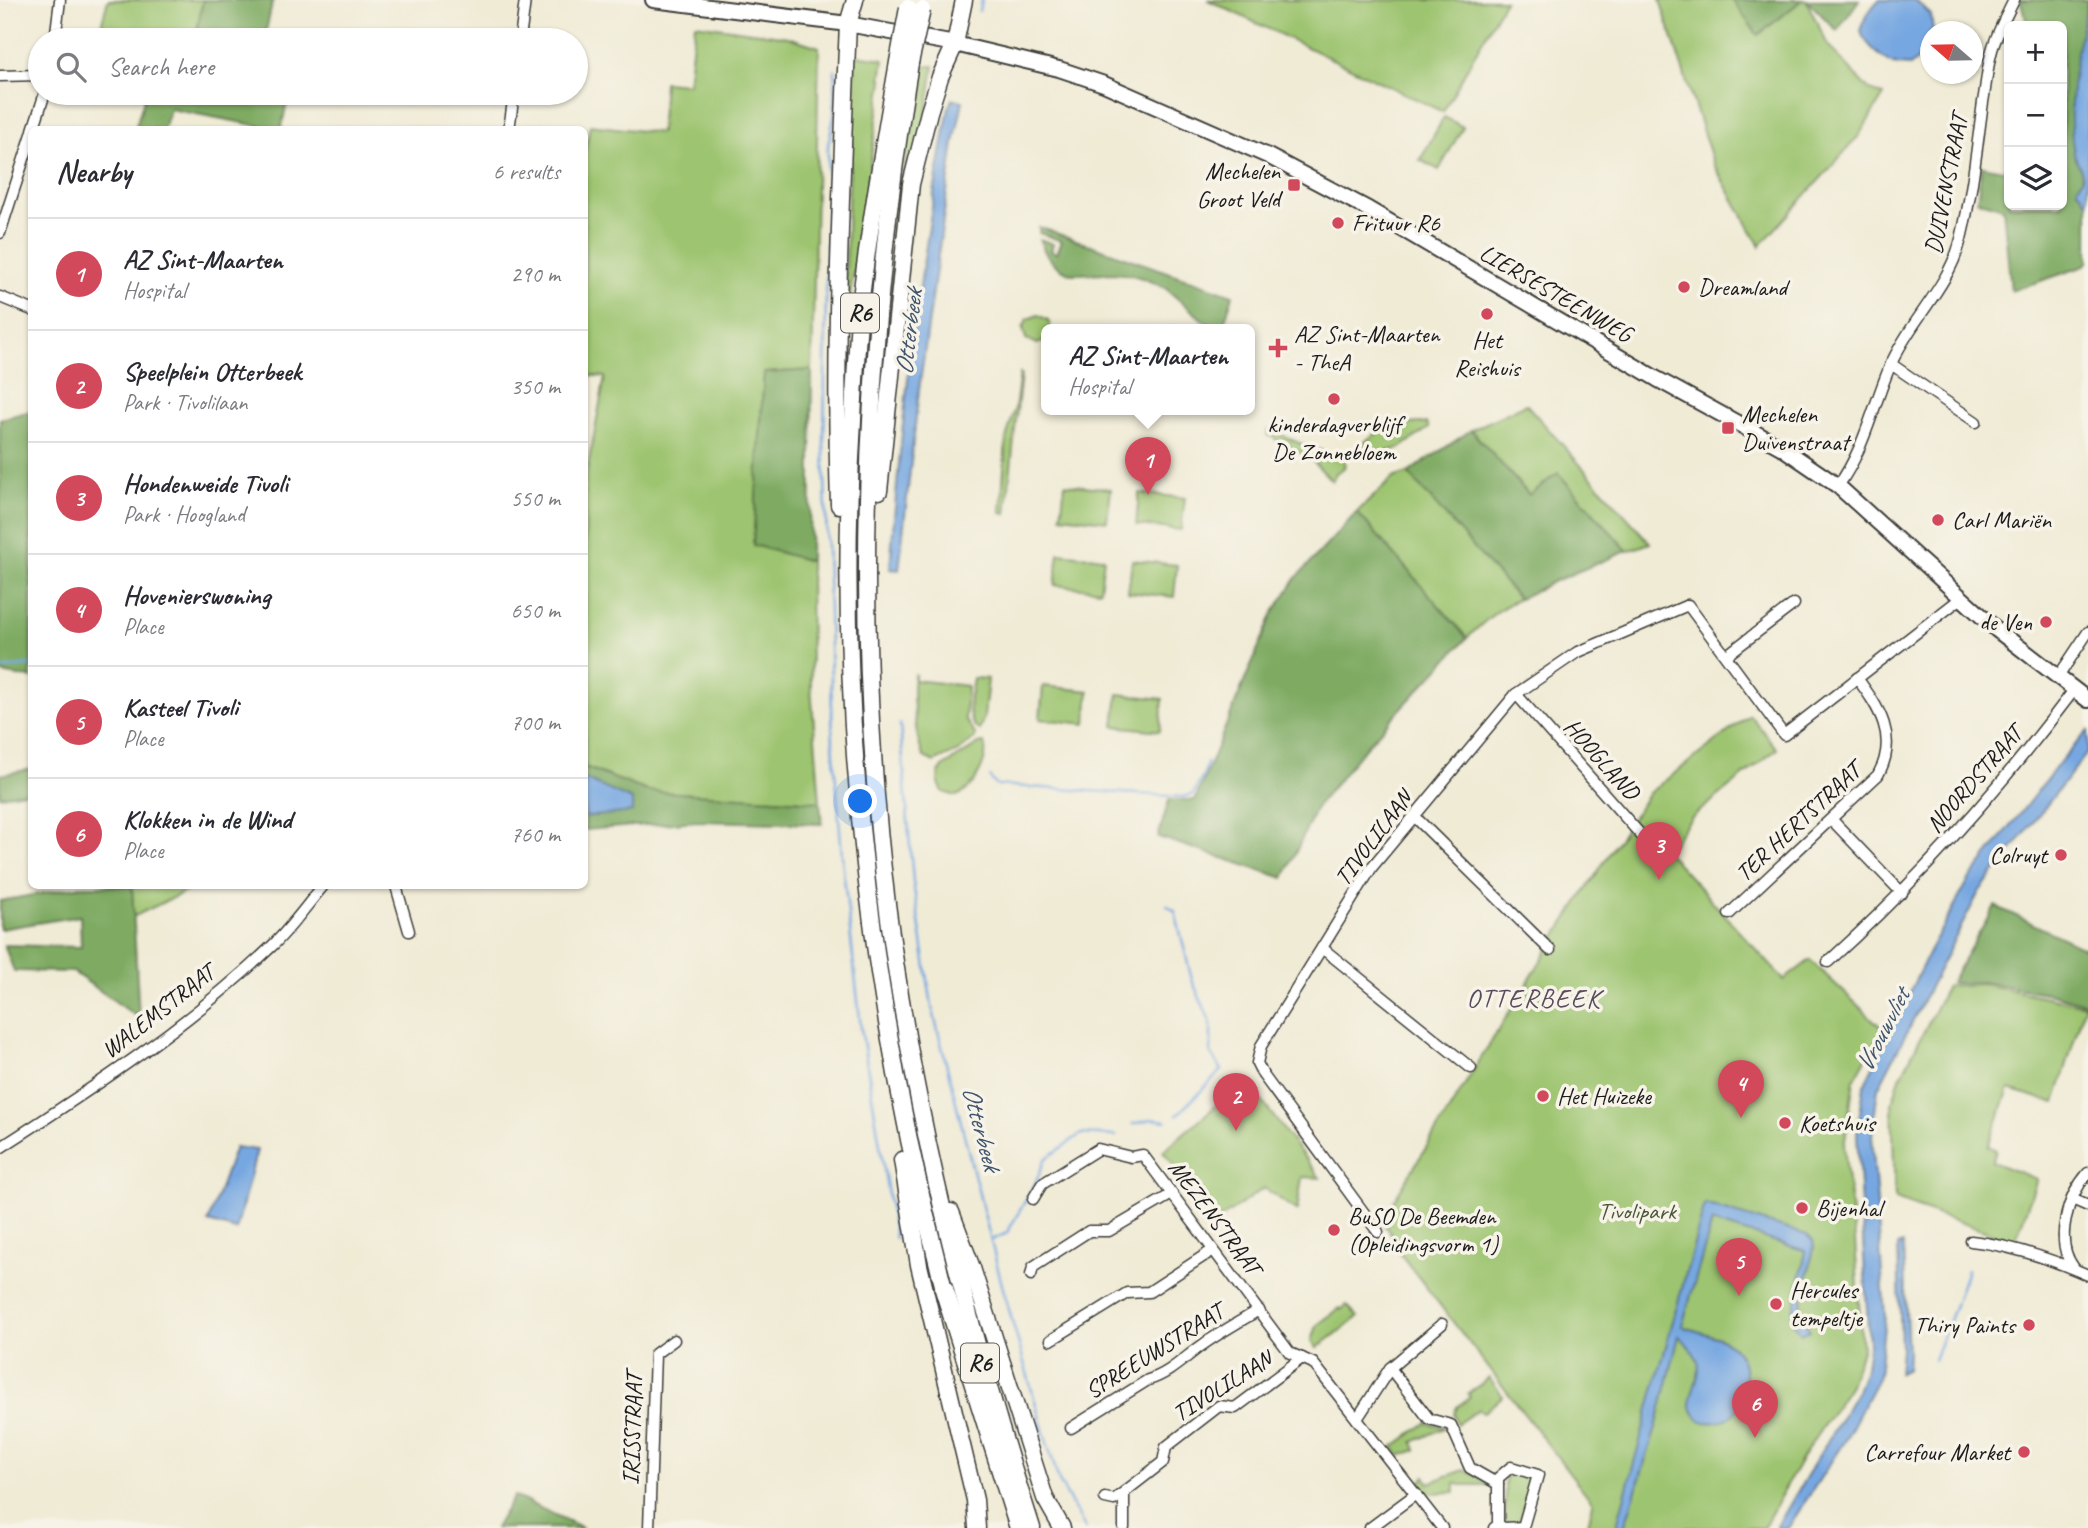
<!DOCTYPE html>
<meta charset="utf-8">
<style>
body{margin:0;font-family:Caveat,sans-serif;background:#f7f7f7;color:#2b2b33}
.controls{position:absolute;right:21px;top:21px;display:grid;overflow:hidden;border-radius:10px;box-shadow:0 2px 5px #0004}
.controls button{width:63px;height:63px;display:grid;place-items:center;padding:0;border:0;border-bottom:2px solid #e1e1e2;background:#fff;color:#2b2b33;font:35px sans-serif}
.compass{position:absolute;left:1920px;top:21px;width:63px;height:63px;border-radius:50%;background:#fff;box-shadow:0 2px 5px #0004;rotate:290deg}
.you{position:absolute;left:861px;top:802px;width:24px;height:24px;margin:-18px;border:5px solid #fff;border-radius:50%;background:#1a73e8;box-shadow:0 0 0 10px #1a73e833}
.badge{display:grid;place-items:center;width:46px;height:46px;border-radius:50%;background:#d1495b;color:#fff;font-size:23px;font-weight:700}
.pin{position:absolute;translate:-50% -58px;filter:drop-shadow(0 2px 4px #0008)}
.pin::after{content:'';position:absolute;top:37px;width:24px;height:21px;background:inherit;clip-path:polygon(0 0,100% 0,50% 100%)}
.popup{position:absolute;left:1041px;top:324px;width:214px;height:91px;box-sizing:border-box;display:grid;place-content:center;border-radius:10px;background:#fff;filter:drop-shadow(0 2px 5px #0005);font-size:23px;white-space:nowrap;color:#7c7c81}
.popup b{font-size:26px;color:#2b2b33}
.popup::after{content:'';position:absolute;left:50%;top:100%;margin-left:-14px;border:14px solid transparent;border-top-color:#fff}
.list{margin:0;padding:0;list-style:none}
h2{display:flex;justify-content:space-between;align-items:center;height:91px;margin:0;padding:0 28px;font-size:30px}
h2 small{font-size:23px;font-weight:400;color:#7c7c81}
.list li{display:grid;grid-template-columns:46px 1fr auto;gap:21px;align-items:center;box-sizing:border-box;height:112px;padding:0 28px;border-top:2px solid #e1e1e2}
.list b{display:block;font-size:26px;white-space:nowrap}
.list p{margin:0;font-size:23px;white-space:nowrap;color:#7c7c81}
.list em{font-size:23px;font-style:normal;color:#7c7c81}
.icon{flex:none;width:38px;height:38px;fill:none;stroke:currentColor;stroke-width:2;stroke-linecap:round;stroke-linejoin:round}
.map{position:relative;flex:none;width:2088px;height:1528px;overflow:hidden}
.search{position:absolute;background:#fff;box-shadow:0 2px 5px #0004;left:28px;top:28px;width:560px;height:77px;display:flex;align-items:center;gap:18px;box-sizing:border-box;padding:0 24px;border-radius:38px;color:#7c7c81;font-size:26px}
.panel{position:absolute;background:#fff;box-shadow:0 2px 5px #0004;left:28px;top:126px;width:560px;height:763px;border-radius:10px}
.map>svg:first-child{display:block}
.green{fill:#9dc46f;stroke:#5c7046;stroke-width:2}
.forest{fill:#7eaa62;stroke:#4d633f;stroke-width:2}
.water{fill:#77a7e1;stroke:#4a627e;stroke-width:2}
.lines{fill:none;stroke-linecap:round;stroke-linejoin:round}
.stream{stroke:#77a7e1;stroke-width:2.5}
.minor-casing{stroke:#3c3b38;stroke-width:13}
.secondary-casing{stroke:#3c3b38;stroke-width:18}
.primary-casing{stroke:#3c3b38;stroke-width:18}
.trunk-casing{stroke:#3c3b38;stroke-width:19}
.motorway-casing{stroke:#3c3b38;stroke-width:21}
.minor{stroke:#fff;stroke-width:10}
.secondary{stroke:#fff;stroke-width:14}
.primary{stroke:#fff;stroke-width:14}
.trunk{stroke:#fff;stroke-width:16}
.motorway{stroke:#fff;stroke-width:18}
.trunk-bridge-casing{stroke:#3c3b38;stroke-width:19;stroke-linecap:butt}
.trunk-bridge{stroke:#fff;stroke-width:16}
.poi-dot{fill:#d1495b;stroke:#f7f3e8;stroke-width:2.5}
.labels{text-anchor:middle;stroke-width:7;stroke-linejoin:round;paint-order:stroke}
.shield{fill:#f7f3e8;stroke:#5e5c59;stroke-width:2}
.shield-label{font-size:23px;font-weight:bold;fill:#1c1c1c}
.poi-label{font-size:24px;fill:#1c1c1c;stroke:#f7f3e8;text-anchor:start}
.street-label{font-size:24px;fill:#1c1c1c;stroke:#f7f3e8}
.park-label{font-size:24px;fill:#495739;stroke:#f7f3e8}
.water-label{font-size:26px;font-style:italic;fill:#40546b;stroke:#f7f3e8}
.neighbourhood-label{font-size:26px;letter-spacing:2px;fill:#584c5c;stroke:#f7f3e8}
</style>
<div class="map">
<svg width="2088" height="1528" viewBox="0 0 2088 1528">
<rect width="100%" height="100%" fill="#f7f3e8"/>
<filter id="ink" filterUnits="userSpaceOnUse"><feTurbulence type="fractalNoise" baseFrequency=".0143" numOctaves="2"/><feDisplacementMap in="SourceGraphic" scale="14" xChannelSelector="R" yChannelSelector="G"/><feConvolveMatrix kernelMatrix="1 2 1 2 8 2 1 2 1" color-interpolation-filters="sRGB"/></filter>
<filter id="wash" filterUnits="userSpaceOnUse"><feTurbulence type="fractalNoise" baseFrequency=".00686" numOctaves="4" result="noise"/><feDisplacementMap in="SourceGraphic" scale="28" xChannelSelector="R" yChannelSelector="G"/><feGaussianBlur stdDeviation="1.57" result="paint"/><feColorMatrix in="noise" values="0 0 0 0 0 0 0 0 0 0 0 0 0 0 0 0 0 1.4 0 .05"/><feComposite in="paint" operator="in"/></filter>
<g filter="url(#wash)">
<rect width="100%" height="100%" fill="#f0ebd5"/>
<g class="green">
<polygon points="108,0 203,0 195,40 97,40"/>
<polygon points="1208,0 1505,0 1443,112"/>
<polygon points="1660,0 1732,0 1758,35 1802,0 1806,0 1828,45 1869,90 1884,95 1858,137 1760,246 1714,165"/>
<polygon points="695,24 788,37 819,47 812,370 764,373 753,545 810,561 811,687 820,802 647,791 585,767 585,482 605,377 585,375 584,157 590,125 660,133 664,82 688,84"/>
<polygon points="855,55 884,59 881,79 883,80 851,290 843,395 847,226"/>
<polygon points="925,66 934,66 881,420 896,217 917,81 920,80"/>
<polygon points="1444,117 1463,127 1439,170 1420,160"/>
<polygon points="1038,315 1048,320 1051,329 1046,329 1046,341 1037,344 1026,339 1023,328 1027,319"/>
<polygon points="1020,373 1021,374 1006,514 1001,513 1006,439 1015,408"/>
<polygon points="1526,404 1650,543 1628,551 1558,473 1529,495 1471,430"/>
<path d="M1427,423L1429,428L1400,448L1369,456L1363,452L1365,442C1381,426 1406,423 1427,423Z"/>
<polygon points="1269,430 1306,446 1341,457 1345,461 1344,468 1336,473 1332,481 1310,458 1268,435"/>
<path d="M1408,473L1519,599C1498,608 1483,623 1467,638L1357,512L1393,478Z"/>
<polygon points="1065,484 1111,489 1107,521 1061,516"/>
<polygon points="1139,493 1185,498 1181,530 1136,525"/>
<polygon points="1059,553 1104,558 1100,590 1055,585"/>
<polygon points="1132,560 1177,565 1174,597 1128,592"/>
<path d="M915,673V680L967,686L965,719L975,734V738L960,750L934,762L924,757C916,743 910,687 915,673Z"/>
<path d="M973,678L988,679L984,717L979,730C963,720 971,694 973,678Z"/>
<polygon points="1043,686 1089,691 1086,724 1040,719"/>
<polygon points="1118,694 1163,699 1160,731 1114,726"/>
<polygon points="1750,715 1777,749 1691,818 1667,852 1784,980 1810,960 1883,1029 1854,1080 1844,1147 1855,1240 1862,1350 1850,1385 1802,1458 1763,1528 1587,1528 1593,1503 1395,1247 1398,1242 1381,1221 1558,933 1649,793"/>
<path d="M984,743C990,760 973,791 956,796L943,792L938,781L939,773L944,766L979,744Z"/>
<polygon points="132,886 197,886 133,917"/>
<polygon points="1982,984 2085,1005 2055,1103 2009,1089 1988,1146 1996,1150 1992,1162 2037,1179 2015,1242 1895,1199 1892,1103 1900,1078 1947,986"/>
<polygon points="1246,1080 1320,1178 1302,1177 1297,1211 1264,1188 1217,1221 1163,1151"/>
<polygon points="1347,1305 1358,1317 1317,1348 1312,1341 1317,1325 1340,1308 1341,1310"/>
<polygon points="1489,1378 1503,1396 1483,1413 1479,1409 1457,1424 1454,1414 1457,1407 1470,1397 1468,1394"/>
<polygon points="1426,1423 1446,1427 1413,1442 1416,1450 1400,1456 1393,1447"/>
<polygon points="1465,1469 1491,1485 1460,1485 1455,1483 1455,1492 1429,1493 1420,1482 1425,1476 1429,1483"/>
<polygon points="1512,1473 1532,1478 1520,1521 1505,1523 1505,1478"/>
</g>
<g class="forest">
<polygon points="203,0 273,0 264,40 195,40"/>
<polygon points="1732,0 1802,0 1758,35"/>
<polygon points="1807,0 1859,0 1837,31"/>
<path d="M2020,0H2088C2079,50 2065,101 2074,153C2076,161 2082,169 2083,178L2077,188L2088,203V262L2082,267L2011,291L2003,208L1977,200L1982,166L2009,171V205H2062V26H2028Z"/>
<polygon points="146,93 283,93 289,94 281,129 265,129 265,127 170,109 163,129 135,129"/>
<path d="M1039,227L1233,295L1222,329L1209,325L1165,288L1145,279L1132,275L1113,273L1072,274C1056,268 1044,256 1040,239L1053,244L1051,251L1057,253L1062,241L1039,233Z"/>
<polygon points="812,370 810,561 753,545 764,373"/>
<polygon points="31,411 32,411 31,678 0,673 0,419"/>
<polygon points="1471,430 1529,495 1558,473 1627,551 1555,581 1519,599 1408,473"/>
<polygon points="1357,512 1467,638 1369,743 1317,806 1284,878 1158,837 1169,800 1195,800 1272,615 1297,577"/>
<polygon points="584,767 647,791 820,802 822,824 698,821 585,830"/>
<polygon points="31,769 31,791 0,796 0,775"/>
<polygon points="81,886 132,886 139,1018 73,972 14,971 4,945 81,947 80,916 0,929 0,901"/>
<polygon points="1995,906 2088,950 2088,1004 2051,994 1983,982 1950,983"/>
<polygon points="514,1496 583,1528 495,1528"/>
</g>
<g class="water">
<path d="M1879,0H1915L1931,15L1933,31L1930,32C1930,48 1923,56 1910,66C1905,65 1899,66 1894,64C1885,62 1859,39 1861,28C1863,20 1873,5 1879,0Z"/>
<path d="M2088,2V203L2077,188L2083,178C2082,169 2076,161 2074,153C2065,104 2076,49 2088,2Z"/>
<path d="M952,99L963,101L954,143L919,390L899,570L890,569C901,414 921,259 949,107Z"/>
<polygon points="2088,731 2088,752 1979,892 1878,1088 1872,1135 1885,1316 1879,1376 1847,1437 1788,1528 1776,1528 1857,1391 1866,1367 1869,1345 1857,1134 1864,1085 1933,944 1970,878 2064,757"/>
<polygon points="584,779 632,800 632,812 585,817"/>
<polygon points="235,1147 257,1150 236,1230 208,1222"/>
<path d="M1705,1204L1807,1235L1813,1241L1814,1248L1799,1314L1810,1330L1801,1334L1795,1326L1792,1316L1806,1251L1712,1222L1682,1326C1699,1333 1723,1335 1736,1350C1749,1365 1748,1395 1736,1411C1727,1423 1703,1428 1694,1414C1683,1397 1703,1380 1698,1362C1695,1353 1686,1342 1679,1336L1656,1428L1624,1528H1616Z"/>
<polygon points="1903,1244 1908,1354 1907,1369 1899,1373 1901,1348 1898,1245"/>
</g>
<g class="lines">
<g class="stream">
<polyline points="979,11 982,0"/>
<polyline points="835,70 834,117 828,145 824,446 833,743 843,868 861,1028 895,1238"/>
<polyline points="0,669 32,665"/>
<polyline points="900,724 913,882 932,1007 1002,1285 1044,1433 1059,1481 1085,1528"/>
<polyline points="990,777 992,781 997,785 1184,797 1193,794 1203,776 1207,763"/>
<polyline points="1167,905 1175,911 1192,980 1211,1023 1211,1054 1222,1070 1177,1115"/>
<polyline points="1133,1124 1152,1119 1166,1121"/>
<polyline points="992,1240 1007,1233 1035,1184 1045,1159 1081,1134 1116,1136"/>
<polyline points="1957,1299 1967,1270"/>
<polyline points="1934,1360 1956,1302"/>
</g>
</g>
</g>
<g filter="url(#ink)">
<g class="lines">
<g class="minor-casing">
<g id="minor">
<polyline points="55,40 60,0"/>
<polyline points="520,40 525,0"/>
<polyline points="0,76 40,75"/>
<polyline points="33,130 45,93"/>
<polyline points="509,130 514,93"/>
<polyline points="0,233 32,134"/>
<polyline points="0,297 32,310"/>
<polyline points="1891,364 1976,422"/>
<path d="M1838,486C1865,449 1873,405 1891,364C1911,319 1949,287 1961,239C1972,194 1977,147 1983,102C1986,86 1987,69 1991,54C1995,36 2006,17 2014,0"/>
<polyline points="1727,655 1794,604"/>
<polyline points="2058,677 2088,632"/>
<polyline points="1516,694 1656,852"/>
<polyline points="1414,816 1550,950"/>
<polyline points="1832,820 1902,893"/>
<polyline points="396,886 409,931"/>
<path d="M1729,914L1878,775C1899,737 1879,708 1857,678"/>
<polyline points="1322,948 1471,1068"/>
<path d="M1828,962C1919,880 2001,787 2074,690"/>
<path d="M0,1148C95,1087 189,1025 271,947C290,929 306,906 323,886"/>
<polyline points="1033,1199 1042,1184 1098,1149 1131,1157 1143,1155 1290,1353 1313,1363 1442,1528"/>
<polyline points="2072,1199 2088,1206"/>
<polyline points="1378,1232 1263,1075 1257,1063 1261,1046 1372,867 1516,694 1576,653 1688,605 1784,735 1960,599"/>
<path d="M1971,1241C2011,1245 2051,1259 2088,1275"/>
<path d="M2074,1268C2053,1241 2068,1196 2088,1173"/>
<polyline points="1031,1275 1033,1267 1089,1231 1109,1231 1172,1194"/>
<polyline points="1442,1324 1390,1368 1429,1419 1451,1425 1470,1468 1498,1484"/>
<polyline points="1051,1340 1127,1293 1149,1292 1213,1250"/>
<polyline points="1357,1419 1390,1368"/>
<path d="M1071,1428L1148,1380C1169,1374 1184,1358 1201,1346C1219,1333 1239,1322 1259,1310"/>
<polyline points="1124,1493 1124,1528"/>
<polyline points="1105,1498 1114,1500 1163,1462 1166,1447 1219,1406 1235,1408 1302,1358"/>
<polyline points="649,1528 655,1354 674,1340"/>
<polyline points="1370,1528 1416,1494"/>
<polyline points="1494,1528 1498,1525 1498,1478 1511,1467 1538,1475 1523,1527 1504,1528 1498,1525"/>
</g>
</g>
<g class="secondary-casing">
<polyline id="secondary" points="955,44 1059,69 1104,84 1268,156 1368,209 1657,379 1781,447 1838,486 1997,630 2088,700"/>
</g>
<g class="primary-casing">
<polyline id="primary" points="653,0 848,24 955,44"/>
</g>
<g class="trunk-casing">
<g id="trunk">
<path d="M898,62C885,138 871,214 862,290C857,333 855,377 853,420C835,715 870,1004 944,1289"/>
<path d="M910,63C864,340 853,625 887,904C914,1116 966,1325 1032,1528"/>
<polyline points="879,491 911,184 929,112 940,77 955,44 964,0"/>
<path d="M839,505C834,345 841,184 848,24L855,0"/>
<polyline points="902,1160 919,1265 975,1500 977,1528"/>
<polyline points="951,1212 972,1268 1045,1498 1062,1528"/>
</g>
</g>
<g class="motorway-casing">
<polyline id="motorway" points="944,1289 1019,1528"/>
</g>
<use href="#minor" class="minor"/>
<use href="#secondary" class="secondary"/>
<use href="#primary" class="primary"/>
<use href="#trunk" class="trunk"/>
<use href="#motorway" class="motorway"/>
<g class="trunk-bridge-casing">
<g id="trunk-bridge">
<polyline points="898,62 908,8"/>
<polyline points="910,63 922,10"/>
</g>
</g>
<use href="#trunk-bridge" class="trunk-bridge"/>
</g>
</g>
<g class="poi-dot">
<rect x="1287" y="178" width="14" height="14" rx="3.5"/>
<circle cx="1338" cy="223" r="7"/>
<circle cx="1684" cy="287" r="7"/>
<circle cx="1487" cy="314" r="7"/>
<path d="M1274.5 337.5h7v7h7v7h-7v7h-7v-7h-7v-7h7z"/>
<circle cx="1334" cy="399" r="7"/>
<rect x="1721" y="421" width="14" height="14" rx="3.5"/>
<circle cx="1938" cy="520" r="7"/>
<circle cx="2046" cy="622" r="7"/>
<circle cx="2061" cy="855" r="7"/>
<circle cx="1543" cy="1096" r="7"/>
<circle cx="1785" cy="1123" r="7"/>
<circle cx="1802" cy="1208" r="7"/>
<circle cx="1334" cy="1230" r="7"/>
<circle cx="1776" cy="1304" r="7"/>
<circle cx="2029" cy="1325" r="7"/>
<circle cx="2024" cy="1452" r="7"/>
</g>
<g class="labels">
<g class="shield">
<rect x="841" y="293.5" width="38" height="39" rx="5"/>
<rect x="961" y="1343.5" width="38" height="39" rx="5"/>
</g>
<g class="shield-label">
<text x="860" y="321">R6</text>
<text x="980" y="1371">R6</text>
</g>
<g class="poi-label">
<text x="1280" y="179" text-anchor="end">Mechelen<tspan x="1280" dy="28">Groot Veld</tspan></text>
<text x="1352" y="231">Frituur R6</text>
<text x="1698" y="295">Dreamland</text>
<text x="1294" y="342">AZ Sint-Maarten<tspan x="1294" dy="28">- TheA</tspan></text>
<text x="1487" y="348" text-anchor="middle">Het<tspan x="1487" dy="28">Reishuis</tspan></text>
<text x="1742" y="422">Mechelen<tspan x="1742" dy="28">Duivenstraat</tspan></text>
<text x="1334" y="432" text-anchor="middle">kinderdagverblijf<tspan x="1334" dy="28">De Zonnebloem</tspan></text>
<text x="1952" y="528">Carl Mariën</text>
<text x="2032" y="630" text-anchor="end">de Ven</text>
<text x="2047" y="863" text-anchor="end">Colruyt</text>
<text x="1557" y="1104">Het Huizeke</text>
<text x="1799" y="1131">Koetshuis</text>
<text x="1816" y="1216">Bijenhal</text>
<text x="1348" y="1224">BuSO De Beemden<tspan x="1348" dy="28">(Opleidingsvorm 1)</tspan></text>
<text x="1790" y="1298">Hercules<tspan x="1790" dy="28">tempeltje</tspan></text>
<text x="2015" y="1333" text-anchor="end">Thiry Paints</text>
<text x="2010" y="1460" text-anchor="end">Carrefour Market</text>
</g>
<g class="street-label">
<text transform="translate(1946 184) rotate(-79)" y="8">DUIVENSTRAAT</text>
<text transform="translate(1556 293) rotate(30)" y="8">LIERSESTEENWEG</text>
<text transform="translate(1602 759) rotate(48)" y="8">HOOGLAND</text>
<text transform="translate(1974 779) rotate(-49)" y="8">NOORDSTRAAT</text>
<text transform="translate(1798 822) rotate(-43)" y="8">TER HERTSTRAAT</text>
<text transform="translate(1373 838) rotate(-53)" y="8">TIVOLILAAN</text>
<text transform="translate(158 1011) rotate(-38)" y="8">WALEMSTRAAT</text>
<text transform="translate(1215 1217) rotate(53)" y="8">MEZENSTRAAT</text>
<text transform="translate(1154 1351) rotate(-32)" y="8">SPREEUWSTRAAT</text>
<text transform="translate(1222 1386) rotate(-32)" y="8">TIVOLILAAN</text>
<text transform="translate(632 1429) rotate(-88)" y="8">IRISSTRAAT</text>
</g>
<g class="park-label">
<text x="1637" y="1219">Tivolipark</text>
</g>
<g class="water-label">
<text transform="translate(908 332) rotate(-83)" y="9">Otterbeek</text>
<text transform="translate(1882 1030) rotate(-63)" y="9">Vrouwvliet</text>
<text transform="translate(982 1128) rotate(75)" y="9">Otterbeek</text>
</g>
<g class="neighbourhood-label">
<text x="1534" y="1007">OTTERBEEK</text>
</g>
</g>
</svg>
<div class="controls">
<button>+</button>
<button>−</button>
<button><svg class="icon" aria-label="layers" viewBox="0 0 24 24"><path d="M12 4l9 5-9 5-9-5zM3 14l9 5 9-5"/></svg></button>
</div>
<svg class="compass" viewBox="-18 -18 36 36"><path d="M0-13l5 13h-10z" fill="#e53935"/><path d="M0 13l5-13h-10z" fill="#7c7c81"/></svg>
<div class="you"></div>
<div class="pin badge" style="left:1148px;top:495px">1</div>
<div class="popup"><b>AZ Sint-Maarten</b>Hospital</div>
<div class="pin badge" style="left:1236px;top:1131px">2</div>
<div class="pin badge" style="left:1659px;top:880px">3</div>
<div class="pin badge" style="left:1741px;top:1118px">4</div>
<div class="pin badge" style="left:1739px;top:1296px">5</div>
<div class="pin badge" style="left:1755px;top:1438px">6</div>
<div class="search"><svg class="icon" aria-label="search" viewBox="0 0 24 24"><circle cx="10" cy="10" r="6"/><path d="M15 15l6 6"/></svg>Search here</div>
<section class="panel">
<h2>Nearby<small>6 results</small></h2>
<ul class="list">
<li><span class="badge">1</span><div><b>AZ Sint-Maarten</b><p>Hospital</p></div><em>290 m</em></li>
<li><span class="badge">2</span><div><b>Speelplein Otterbeek</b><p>Park · Tivolilaan</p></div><em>350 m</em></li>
<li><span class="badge">3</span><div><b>Hondenweide Tivoli</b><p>Park · Hoogland</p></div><em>550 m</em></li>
<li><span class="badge">4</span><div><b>Hovenierswoning</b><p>Place</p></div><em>650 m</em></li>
<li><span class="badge">5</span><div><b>Kasteel Tivoli</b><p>Place</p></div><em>700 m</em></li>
<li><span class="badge">6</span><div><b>Klokken in de Wind</b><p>Place</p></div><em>760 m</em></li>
</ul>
</section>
</div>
